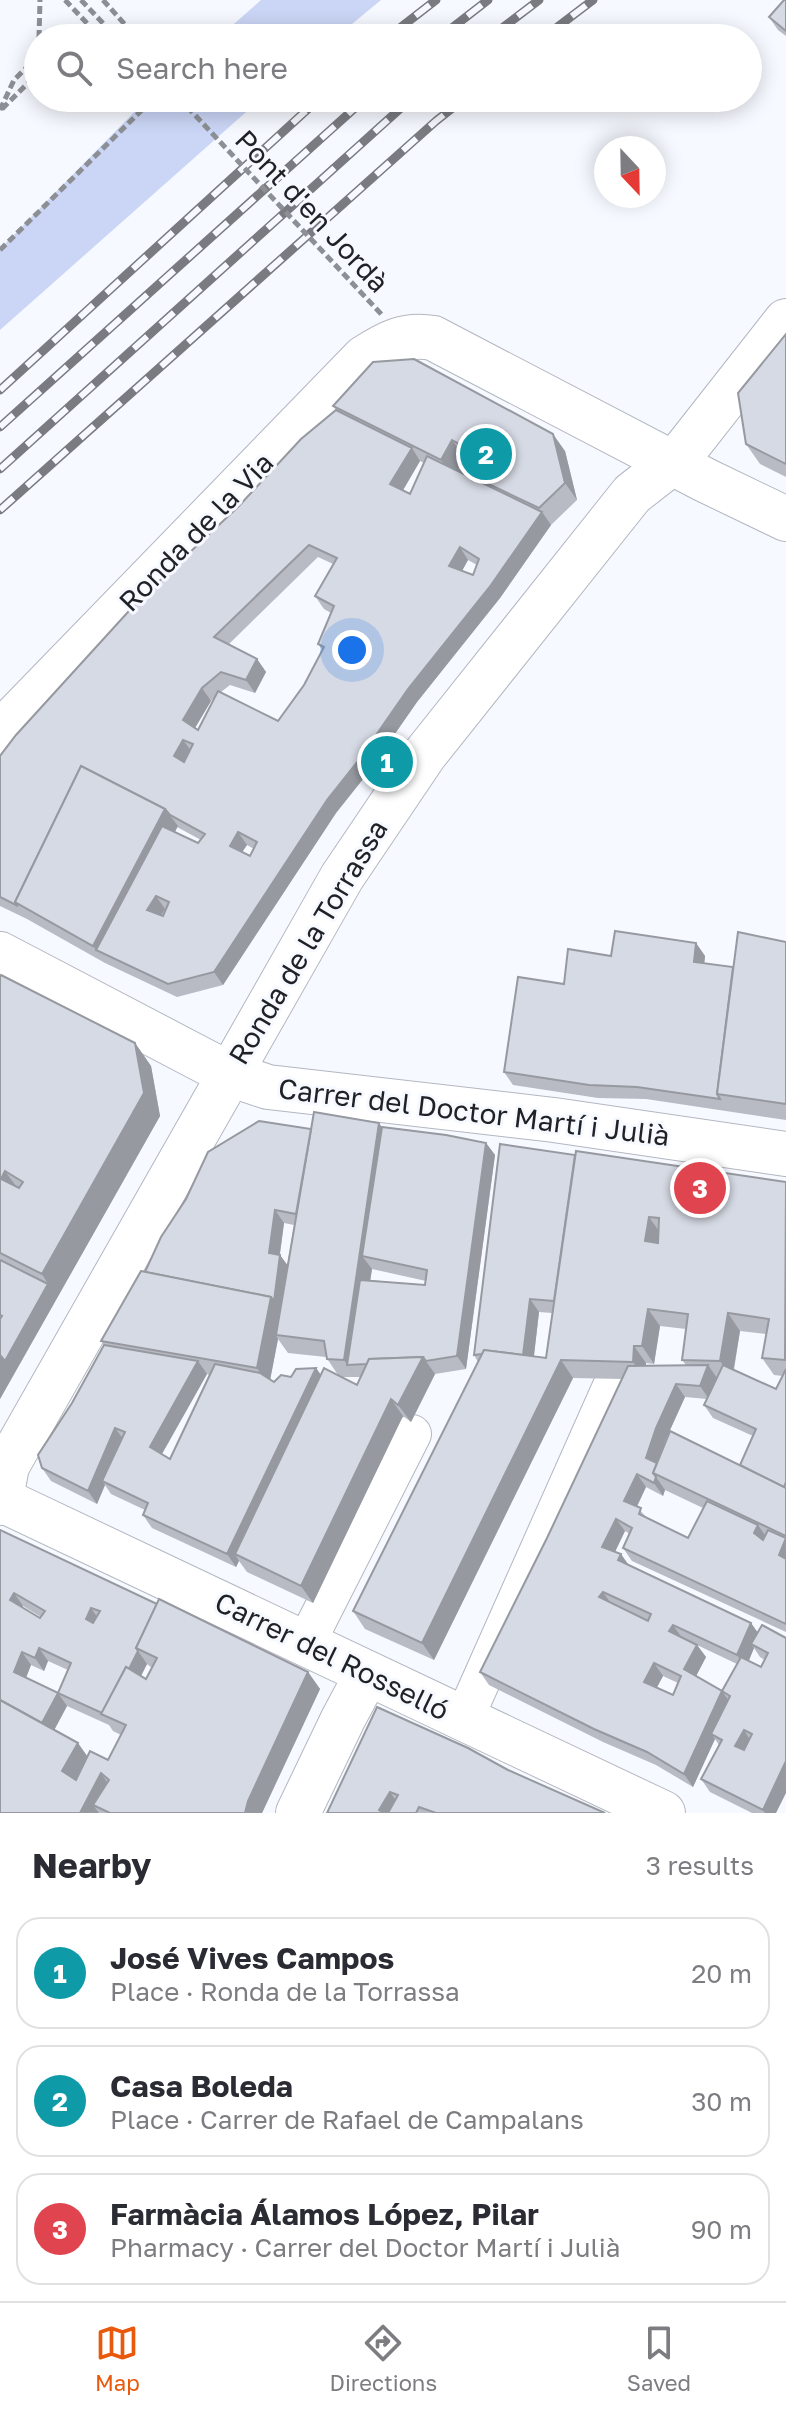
<!DOCTYPE html>
<meta charset="utf-8">
<style>
body{margin:0;font-family:"Golos Text",sans-serif;background:#f7f7f7;color:#2b2b33}
.compass{position:absolute;left:594px;top:136px;width:72px;height:72px;border-radius:50%;background:#fff;box-shadow:0 4px 20px #0003;rotate:158deg}
.you{position:absolute;left:352px;top:650px;width:28px;height:28px;margin:-20px;border:6px solid #fff;border-radius:50%;background:#1a73e8;box-shadow:0 0 0 12px #1a73e833}
.badge{display:grid;place-items:center;width:52px;height:52px;border-radius:50%;background:#ea580c;color:#fff;font-size:26px;font-weight:700}
.pin{position:absolute;translate:-50% -50%;border:4px solid #fff;box-shadow:0 2px 8px #0006}
.list{margin:0;padding:0;list-style:none}
h2{display:flex;justify-content:space-between;align-items:center;height:104px;margin:0;padding:0 32px;font-size:34px}
h2 small{font-size:26px;font-weight:400;color:#7c7c81}
.list li{display:grid;grid-template-columns:52px 1fr auto;gap:24px;align-items:center;box-sizing:border-box;height:112px;margin:0 16px 16px;padding:0 16px;border:2px solid #e1e1e2;border-radius:24px}
.list b{display:block;font-size:30px;white-space:nowrap}
.list p{margin:0;font-size:26px;white-space:nowrap;color:#7c7c81}
.list em{font-size:26px;font-style:normal;color:#7c7c81}
.icon{flex:none;width:44px;height:44px;fill:none;stroke:currentColor;stroke-width:2;stroke-linecap:round;stroke-linejoin:round}
.map{position:relative;flex:none;width:786px;height:1813px;overflow:hidden}
.search{position:absolute;background:#fff;box-shadow:0 4px 20px #0003;left:24px;right:24px;top:24px;height:88px;display:flex;align-items:center;gap:20px;box-sizing:border-box;padding:0 28px;border-radius:44px;color:#7c7c81;font-size:30px}
.sheet{height:488px;background:#fff}
nav{display:flex;justify-content:space-around;align-items:center;box-sizing:border-box;height:112px;border-top:2px solid #e1e1e2;background:#fff;font-size:22px;color:#7c7c81}
nav a{display:grid;justify-items:center;gap:4px}
nav .on{color:#ea580c}
.map>svg:first-child{display:block}
.grass{fill:#cbd6f6}
.lines{fill:none;stroke-linecap:round;stroke-linejoin:round}
.pedestrian-casing{stroke:#b3b7c1;stroke-width:40}
.minor-casing{stroke:#b3b7c1;stroke-width:46}
.path{stroke:#8c8f94;stroke-width:5;stroke-dasharray:8 4;stroke-linecap:butt}
.pedestrian{stroke:#fff;stroke-width:38}
.minor{stroke:#fff;stroke-width:44}
.rail-casing{stroke:#797b80;stroke-width:9}
.rail{stroke:#f6f9ff;stroke-width:6;stroke-dasharray:18;stroke-linecap:butt}
.path-bridge{stroke:#8c8f94;stroke-width:5;stroke-dasharray:8 4;stroke-linecap:butt}
.wall{fill:#b8bbc4;fill-rule:evenodd}
.shaded-wall{fill:#9699a0}
.building{fill:#d6dae4;stroke:#9699a0;stroke-width:2;fill-rule:evenodd}
.labels{text-anchor:middle;stroke-width:6;stroke-linejoin:round;paint-order:stroke}
.street-label{font-size:28px;fill:#1f2125;stroke:#f6f9ff}
</style>
<div class="map">
<svg width="786" height="1813" viewBox="0 0 786 1813">
<rect width="100%" height="100%" fill="#f6f9ff"/>
<g class="grass">
<polygon points="261,0 381,0 335,38 218,38"/>
<polygon points="148,98 262,98 0,330 0,249"/>
</g>
<g class="lines">
<g class="pedestrian-casing">
<g id="pedestrian">
<polyline points="306,1643 412,1434"/>
<polyline points="464,1719 613,1384"/>
</g>
</g>
<g class="minor-casing">
<g id="minor">
<path d="M0,733L364,358C387,343 405,333 433,338L705,480L786,519"/>
<polyline points="0,954 229,1074 268,1087 554,1120 786,1154"/>
<polyline points="2,1500 663,1813"/>
<polyline points="0,1503 7,1466 342,877 425,754 632,494 673,462 684,451 786,321"/>
<polyline points="298,1813 343,1719 367,1674"/>
</g>
</g>
<g class="path">
<polyline points="65,0 101,38"/>
<polyline points="81,0 117,38"/>
<polyline points="103,0 137,38"/>
<polyline points="39,38 40,0"/>
<polyline points="75,38 85,29"/>
<polyline points="2,109 38,73"/>
<polyline points="0,110 14,80 38,56"/>
<polyline points="0,250 151,101 147,98"/>
</g>
<use href="#pedestrian" class="pedestrian"/>
<use href="#minor" class="minor"/>
<g class="rail-casing">
<g id="rail">
<polyline points="387,38 436,0"/>
<polyline points="439,38 488,0"/>
<polyline points="489,38 539,0"/>
<polyline points="543,38 593,0"/>
<polyline points="0,390 320,98"/>
<polyline points="0,427 366,98"/>
<polyline points="0,469 412,98"/>
<polyline points="0,510 436,121 465,98"/>
</g>
</g>
<use href="#rail" class="rail"/>
<polyline class="path-bridge" points="179,98 383,316"/>
</g>
<g class="wall">
<polygon points="786,0 786,36 778,30 769,17"/>
<polygon points="786,334 786,477 760,464 746,444"/>
<path d="M333,406L565,451L577,500L551,525L500,598L417,702L367,774L336,813L223,985L177,997L105,963L27,919L0,906V756L238,507L336,410ZM420,461L424,463L410,494L403,490ZM318,557L333,564L315,596L324,609L331,613L318,644L323,651L304,685L278,721L221,692L230,685L255,693L266,672L257,659L228,645ZM468,560L477,565L473,575L462,571ZM215,697L198,730L195,728L211,701ZM177,827L201,840L198,843L175,832ZM247,845L254,849L250,856L242,852Z"/>
<polygon points="786,942 786,1120 646,1099 598,1098 513,1085 504,1072 564,984 611,956 696,943 705,956 704,964 733,967"/>
<polygon points="0,977 135,1043 151,1066 160,1116 0,1399"/>
<path d="M382,1127L486,1143L495,1155L466,1369L435,1374L411,1422L403,1416L313,1603L247,1572L239,1561L236,1567L152,1528L143,1515L145,1510L111,1494L105,1485L97,1504L51,1481L42,1468L104,1345L101,1341L145,1272L311,1129ZM284,1223L294,1225L287,1266L280,1255ZM372,1269L426,1281L425,1285L370,1280ZM278,1339L288,1353L326,1357L338,1375H321L316,1368L291,1377L274,1382L270,1379ZM207,1374L209,1375L170,1459L162,1454ZM340,1377H361L357,1385Z"/>
<path d="M575,1155L786,1182V1632L632,1561L623,1548L630,1534L625,1531L615,1552L621,1554L628,1565L751,1623L758,1633L786,1638L776,1813H752L710,1792L701,1779L719,1745L715,1739L693,1787L656,1765L603,1742L489,1685L480,1672L547,1538L622,1379L573,1378L434,1660L365,1629L353,1611L478,1362L474,1355ZM539,1312L552,1313L546,1358L534,1356ZM660,1326L686,1329L682,1360L686,1365L646,1366V1363L654,1364ZM740,1331L766,1334L762,1358L774,1375L783,1376L776,1389L734,1370ZM685,1397L707,1399L704,1405L713,1418L753,1436L740,1465L658,1460L665,1441ZM646,1487L663,1496L665,1490L703,1508L688,1538L647,1518L637,1507ZM697,1645L737,1664L722,1691L696,1676L706,1657ZM754,1648L760,1657L765,1660L761,1667L748,1661ZM663,1676L678,1683L673,1695L656,1688Z"/>
<path d="M0,1530L157,1604L308,1672L320,1689L262,1813H0ZM23,1606L41,1617L40,1618L22,1607ZM48,1661L68,1670L58,1693L26,1678L31,1665L44,1671ZM147,1664L152,1668L146,1679L141,1676ZM67,1706L109,1725L113,1731L121,1735L108,1760L87,1756L54,1730Z"/>
<polygon points="377,1707 508,1770 605,1813 327,1813"/>
</g>
<g class="shaded-wall">
<polygon points="553,434 565,451 577,500 565,483"/>
<polygon points="452,440 464,457 453,478 441,460"/>
<polygon points="412,448 420,461 399,497 390,484"/>
<polygon points="542,512 551,525 500,598 417,702 367,774 336,813 223,985 214,972 327,800 408,689"/>
<polygon points="460,547 468,560 458,578 449,566"/>
<polygon points="257,659 266,672 255,693 246,680"/>
<polygon points="202,688 211,701 192,733 183,720"/>
<polygon points="183,740 192,752 183,769 174,756"/>
<polygon points="165,809 178,826 109,956 96,950 93,946"/>
<polygon points="238,832 247,845 238,858 230,846"/>
<polygon points="156,896 165,909 156,923 147,910"/>
<polygon points="696,943 705,956 703,975 694,962"/>
<polygon points="135,1043 151,1066 160,1116 0,1399 0,1355 48,1284 42,1274"/>
<polygon points="379,1123 391,1140 362,1256 372,1269 358,1364 347,1365 356,1378 344,1360"/>
<polygon points="486,1143 495,1155 466,1369 457,1356"/>
<polygon points="5,1171 21,1193 1,1179"/>
<polygon points="275,1210 284,1223 278,1266 269,1253"/>
<polygon points="649,1217 661,1234 657,1258 645,1241"/>
<polygon points="280,1255 289,1267 276,1335 278,1339 269,1386 257,1368"/>
<polygon points="530,1299 539,1312 532,1372 523,1359"/>
<polygon points="648,1309 660,1326 654,1364 642,1346"/>
<polygon points="728,1313 740,1331 732,1378 720,1361"/>
<polygon points="634,1346 646,1363 645,1379 633,1362"/>
<polygon points="423,1357 435,1374 411,1422 398,1405"/>
<polygon points="561,1360 573,1378 434,1660 422,1643"/>
<polygon points="198,1361 207,1374 159,1459 150,1447"/>
<polygon points="708,1365 717,1378 709,1399 700,1386"/>
<polygon points="316,1368 325,1381 235,1554 239,1561 236,1567 227,1554"/>
<polygon points="676,1384 685,1397 665,1441 655,1470 646,1458 656,1428"/>
<polygon points="391,1399 403,1416 313,1603 301,1586"/>
<polygon points="115,1428 124,1440 102,1481 105,1485 97,1504 88,1491"/>
<polygon points="637,1474 646,1487 633,1514 624,1501"/>
<polygon points="656,1477 665,1490 663,1496 654,1483"/>
<polygon points="616,1519 625,1531 611,1560 602,1547"/>
<polygon points="758,1525 767,1538 763,1546 754,1533"/>
<polygon points="786,1539 786,1565 779,1555"/>
<polygon points="621,1554 630,1567 618,1560"/>
<polygon points="603,1592 612,1605 599,1597"/>
<polygon points="14,1593 23,1606 19,1613 10,1600"/>
<polygon points="91,1608 100,1621 95,1632 86,1619"/>
<polygon points="751,1623 760,1636 751,1644 754,1648 746,1668 737,1655"/>
<polygon points="673,1625 682,1638 669,1631"/>
<polygon points="697,1645 706,1657 693,1682 684,1669"/>
<polygon points="39,1648 48,1661 44,1671 35,1658"/>
<polygon points="138,1651 147,1664 118,1721 106,1715"/>
<polygon points="22,1652 31,1665 23,1685 14,1672"/>
<polygon points="654,1663 663,1676 653,1695 644,1682"/>
<polygon points="308,1672 320,1689 262,1813 245,1813 248,1801"/>
<polygon points="722,1691 731,1704 711,1734 715,1739 693,1787 684,1774"/>
<polygon points="58,1693 67,1706 50,1738 41,1725"/>
<polygon points="744,1730 752,1743 744,1759 735,1746"/>
<polygon points="78,1743 90,1760 74,1788 62,1771"/>
<polygon points="786,1761 786,1793 776,1813 765,1813 763,1810"/>
<polygon points="101,1773 113,1791 93,1805 99,1813 80,1813"/>
<polygon points="390,1792 399,1805 394,1813 381,1813 379,1810"/>
</g>
<g class="building">
<polygon points="784,0 786,0 786,31 769,17"/>
<polygon points="786,334 786,464 746,444 738,393"/>
<polygon points="414,359 553,434 565,483 539,508 457,469 468,449 452,440 441,460 333,406 373,362"/>
<path d="M336,410L412,448L390,484L410,494L427,456L542,512L491,585L408,689L358,761L327,800L214,972L168,984L96,950L162,826L198,843L205,834L170,815L165,809L81,766L15,902L18,906L0,897V756L16,735L138,601L238,507L301,439ZM309,545L337,558L315,596L334,606L318,644L324,647L304,685L278,721L218,691L198,730L183,720L202,688L221,672L246,680L257,659L214,637ZM460,547L479,559L473,575L449,566ZM183,740L193,744L184,762L174,756ZM238,832L257,842L250,856L230,846ZM156,896L169,902L163,916L147,910Z"/>
<polygon points="81,766 165,809 93,946 15,902"/>
<polygon points="615,931 696,943 694,962 733,967 717,1094 720,1099 637,1087 589,1085 504,1072 518,977 564,984 568,949 611,956"/>
<polygon points="738,932 786,942 786,1104 717,1094"/>
<path d="M1,975L135,1043L144,1093L42,1274L0,1253V977ZM5,1171L23,1182L19,1188L1,1179Z"/>
<polygon points="314,1112 379,1123 344,1360 327,1359 324,1341 276,1335"/>
<polygon points="259,1121 311,1129 296,1214 275,1210 269,1253 280,1255 274,1301 271,1297 145,1272 161,1237 186,1199 208,1152"/>
<polygon points="382,1127 446,1135 486,1143 457,1356 426,1361 423,1357 369,1359 367,1364 347,1365 360,1280 425,1285 427,1270 362,1256"/>
<polygon points="500,1144 575,1155 554,1301 530,1299 523,1355 484,1350 482,1354 474,1355"/>
<path d="M576,1151L786,1182L785,1360L762,1358L769,1319L728,1313L720,1361L682,1360L688,1314L648,1309L642,1346H634L633,1362L561,1360L422,1643L353,1611L484,1350L546,1358ZM649,1217L659,1218L658,1243L645,1241Z"/>
<polygon points="0,1260 48,1284 5,1361 0,1355 0,1319 2,1316 0,1315"/>
<polygon points="141,1271 271,1297 257,1368 101,1341"/>
<polygon points="104,1345 198,1361 150,1447 170,1459 215,1364 260,1373 274,1382 281,1375 291,1377 296,1369 316,1368 227,1554 143,1515 148,1503 102,1481 125,1432 115,1428 88,1491 42,1468 38,1455 72,1403"/>
<polygon points="423,1357 398,1405 391,1399 301,1586 235,1554 324,1368 357,1385 369,1359"/>
<path d="M708,1365L700,1386L676,1384L656,1428L646,1458L657,1463L653,1473L656,1477L654,1483L637,1474L624,1501L641,1508L639,1514L688,1538L707,1501L758,1525L754,1533L763,1540L768,1530L786,1538L779,1555L786,1559V1624L623,1548L632,1528L616,1519L602,1547L621,1554L618,1560L751,1623L737,1655L673,1625L669,1631L697,1645L684,1669L722,1691L684,1774L647,1752L594,1729L480,1672L547,1538L628,1366ZM603,1592L651,1614L648,1621L599,1597ZM654,1663L681,1676L673,1695L644,1682Z"/>
<polygon points="723,1365 776,1389 786,1369 786,1482 784,1487 740,1465 756,1429 704,1405"/>
<polygon points="670,1431 786,1488 786,1536 653,1473"/>
<path d="M0,1530L157,1604L136,1648L138,1651L129,1669L126,1667L102,1713L58,1693L42,1723L0,1700ZM14,1593L45,1611L40,1618L10,1600ZM91,1608L100,1611L93,1623L86,1619ZM39,1648L71,1663L58,1693L14,1672L22,1652L35,1658Z"/>
<polygon points="159,1599 308,1672 248,1801 245,1813 110,1813 93,1805 109,1780 101,1773 80,1813 0,1813 0,1700 78,1743 62,1771 76,1780 90,1751 108,1760 126,1725 101,1714 126,1667 146,1679 157,1658 136,1648"/>
<path d="M762,1625L786,1638V1761L763,1810L701,1779L722,1740L711,1734L730,1696L722,1691L741,1657L761,1667L768,1653L751,1644ZM744,1730L752,1734L744,1750L735,1746Z"/>
<polygon points="377,1707 468,1748 508,1770 605,1813 436,1813 419,1807 416,1813 388,1813 398,1795 390,1792 379,1810 385,1813 327,1813"/>
</g>
<g class="labels">
<g class="street-label">
<text transform="translate(312 211) rotate(47)" y="10">Pont d'en Jordà</text>
<text transform="translate(196 532) rotate(-46)" y="10">Ronda de la Via</text>
<text transform="translate(308 942) rotate(-59)" y="10">Ronda de la Torrassa</text>
<text transform="translate(474 1112) rotate(7)" y="10">Carrer del Doctor Martí i Julià</text>
<text transform="translate(332 1656) rotate(26)" y="10">Carrer del Rosselló</text>
</g>
</g>
</svg>
<svg class="compass" viewBox="-18 -18 36 36"><path d="M0-13l5 13h-10z" fill="#e53935"/><path d="M0 13l5-13h-10z" fill="#7c7c81"/></svg>
<div class="you"></div>
<div class="pin badge" style="left:387px;top:762px;background:#0f9aa8">1</div>
<div class="pin badge" style="left:486px;top:454px;background:#0f9aa8">2</div>
<div class="pin badge" style="left:700px;top:1188px;background:#e0444e">3</div>
<div class="search"><svg class="icon" aria-label="search" viewBox="0 0 24 24"><circle cx="10" cy="10" r="6"/><path d="M15 15l6 6"/></svg>Search here</div>
</div>
<section class="sheet">
<h2>Nearby<small>3 results</small></h2>
<ul class="list">
<li><span class="badge" style="background:#0f9aa8">1</span><div><b>José Vives Campos</b><p>Place · Ronda de la Torrassa</p></div><em>20 m</em></li>
<li><span class="badge" style="background:#0f9aa8">2</span><div><b>Casa Boleda</b><p>Place · Carrer de Rafael de Campalans</p></div><em>30 m</em></li>
<li><span class="badge" style="background:#e0444e">3</span><div><b>Farmàcia Álamos López, Pilar</b><p>Pharmacy · Carrer del Doctor Martí i Julià</p></div><em>90 m</em></li>
</ul>
</section>
<nav>
<a class="on"><svg class="icon" aria-label="map" viewBox="0 0 24 24"><path d="M3 6l6-2 6 2 6-2v14l-6 2-6-2-6 2zM9 4v14M15 6v14"/></svg>Map</a>
<a><svg class="icon" aria-label="directions" viewBox="0 0 24 24"><path d="M12 3l9 9-9 9-9-9zM9 14v-3h6M13 9l2 2-2 2"/></svg>Directions</a>
<a><svg class="icon" aria-label="saved" viewBox="0 0 24 24"><path d="M7 4h10v16l-5-4-5 4z"/></svg>Saved</a>
</nav>
